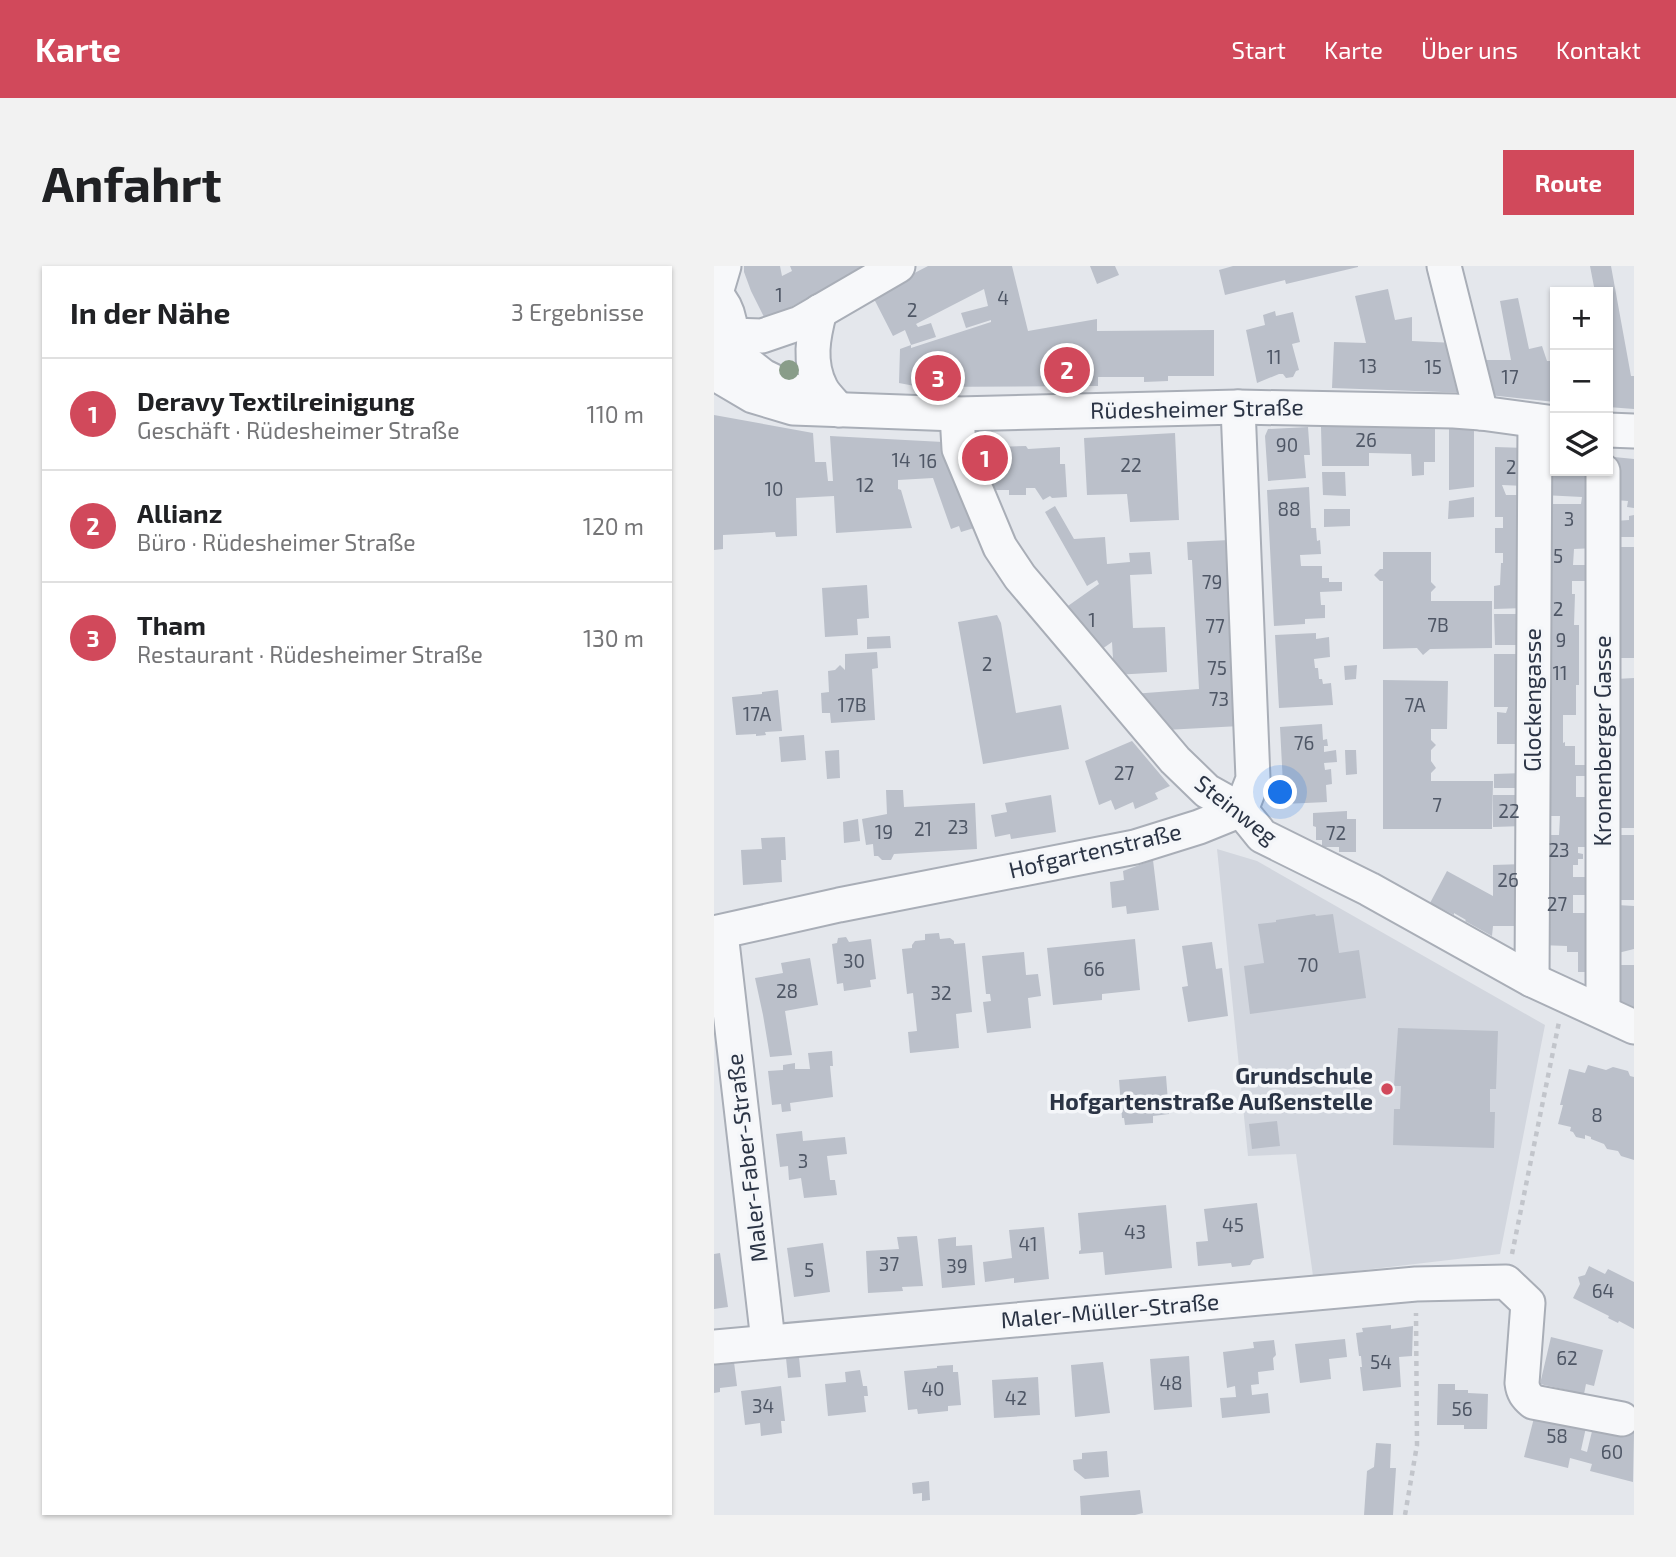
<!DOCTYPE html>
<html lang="de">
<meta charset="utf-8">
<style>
body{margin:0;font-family:"Exo 2",sans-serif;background:#f2f2f2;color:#202124}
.controls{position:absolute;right:21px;top:21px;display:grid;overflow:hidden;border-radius:0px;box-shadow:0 2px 5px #0004}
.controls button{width:63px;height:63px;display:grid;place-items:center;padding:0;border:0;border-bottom:2px solid #e0e0e0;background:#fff;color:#202124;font:35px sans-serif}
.you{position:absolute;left:567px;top:527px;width:24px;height:24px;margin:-18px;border:5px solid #fff;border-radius:50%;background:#1a73e8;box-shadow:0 0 0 10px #1a73e833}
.badge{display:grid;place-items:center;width:46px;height:46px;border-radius:50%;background:#d1495b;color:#fff;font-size:23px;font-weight:700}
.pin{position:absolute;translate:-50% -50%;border:4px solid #fff;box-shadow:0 2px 7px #0006}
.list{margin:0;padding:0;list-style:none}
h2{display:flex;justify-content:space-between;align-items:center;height:91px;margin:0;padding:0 28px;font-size:30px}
h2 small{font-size:23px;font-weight:400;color:#757577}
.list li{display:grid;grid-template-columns:46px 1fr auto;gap:21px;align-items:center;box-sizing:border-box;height:112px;padding:0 28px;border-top:2px solid #e0e0e0}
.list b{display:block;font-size:26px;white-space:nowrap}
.list p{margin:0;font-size:23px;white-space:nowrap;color:#757577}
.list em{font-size:23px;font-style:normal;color:#757577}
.icon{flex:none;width:38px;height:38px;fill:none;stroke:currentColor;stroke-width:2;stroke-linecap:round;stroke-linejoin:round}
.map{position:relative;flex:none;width:920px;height:1249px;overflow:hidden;border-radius:0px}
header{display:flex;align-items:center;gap:42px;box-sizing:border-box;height:98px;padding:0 35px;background:#d1495b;color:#fff}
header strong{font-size:33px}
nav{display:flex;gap:38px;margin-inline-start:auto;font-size:24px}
.intro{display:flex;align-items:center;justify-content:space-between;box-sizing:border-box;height:168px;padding:0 42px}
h1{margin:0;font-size:49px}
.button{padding:18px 32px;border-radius:0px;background:#d1495b;color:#fff;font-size:24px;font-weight:700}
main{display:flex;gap:42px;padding:0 42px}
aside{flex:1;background:#fff;border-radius:0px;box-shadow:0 2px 5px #0004}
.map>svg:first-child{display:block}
.built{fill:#d2d6de}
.building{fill:#bbc0ca}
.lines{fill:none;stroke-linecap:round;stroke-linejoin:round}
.minor-casing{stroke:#a9aeb7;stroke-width:37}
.path{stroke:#c2c5cb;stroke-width:4.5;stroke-dasharray:5 5;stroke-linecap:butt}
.minor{stroke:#f7f8fa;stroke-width:33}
.tree{fill:#899d89}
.poi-dot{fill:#d1495b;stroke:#f4f6f9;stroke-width:2.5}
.labels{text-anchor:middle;stroke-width:7;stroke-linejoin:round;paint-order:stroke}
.number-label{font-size:19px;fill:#4f5766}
.street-label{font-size:23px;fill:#2b3445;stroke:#f4f6f9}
.poi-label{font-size:23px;font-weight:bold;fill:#2b3445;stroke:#f4f6f9;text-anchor:end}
</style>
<header>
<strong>Karte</strong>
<nav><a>Start</a><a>Karte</a><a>Über uns</a><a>Kontakt</a></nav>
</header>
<div class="intro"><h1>Anfahrt</h1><a class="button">Route</a></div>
<main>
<aside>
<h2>In der Nähe<small>3 Ergebnisse</small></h2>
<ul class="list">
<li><span class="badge">1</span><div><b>Deravy Textilreinigung</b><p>Geschäft · Rüdesheimer Straße</p></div><em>110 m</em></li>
<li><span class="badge">2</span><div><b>Allianz</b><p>Büro · Rüdesheimer Straße</p></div><em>120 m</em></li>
<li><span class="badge">3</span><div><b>Tham</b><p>Restaurant · Rüdesheimer Straße</p></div><em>130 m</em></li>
</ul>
</aside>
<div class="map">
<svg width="920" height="1249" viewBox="0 0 920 1249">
<rect width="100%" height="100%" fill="#e4e7ec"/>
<polygon class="built" points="503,583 543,595 831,759 786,988 599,1010 582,888 534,890"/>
<g class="building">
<polygon points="30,0 66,0 68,10 78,5 76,0 150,0 52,55 37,25 30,6"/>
<polygon points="214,0 298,0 314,65 383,53 383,65 500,64 500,110 454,110 454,115 430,116 430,111 384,111 384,120 206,121 185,117 186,83 197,79 197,82 277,56 277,54 252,62 247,47 274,40 270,23 202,58 204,61 217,57 222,71 197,79 191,64 179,70 158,29"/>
<polygon points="376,0 401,0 405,9 383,18"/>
<polygon points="519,0 644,0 644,1 572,18 571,14 511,29 505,4"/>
<polygon points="876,0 897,0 917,110 920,110 920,143 894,141 894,26 881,26"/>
<polygon points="674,23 681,54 698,51 698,75 741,77 756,127 618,122 620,76 652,77 641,30"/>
<polygon points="804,32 815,83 828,80 833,95 841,95 841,136 775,129 766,94 797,94 786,35"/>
<polygon points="561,45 562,50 579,46 586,76 578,78 585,104 582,105 579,111 572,112 569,108 565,108 543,117 532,64 551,59 549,49"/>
<polygon points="0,149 99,167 101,196 112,196 114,215 119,215 116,170 229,176 260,262 247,266 245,260 237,263 219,212 184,214 184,223 187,224 198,262 122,267 120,230 82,232 83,270 62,271 61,266 9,269 9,283 0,284"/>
<polygon points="594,161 596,189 590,189 592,212 554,215 551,170 554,163"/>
<polygon points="607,161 696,161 721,163 721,196 710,196 710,209 698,210 697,188 655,187 655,200 608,200"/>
<polygon points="735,162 760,164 760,221 735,224"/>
<polygon points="461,167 465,254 416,256 413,228 373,229 370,172"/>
<polygon points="312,180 314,183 346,181 346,198 351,198 353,231 338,232 336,230 329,234 321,222 312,222 312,229 295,229 295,224 271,224 258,190 280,181"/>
<polygon points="781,181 812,182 812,220 788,219 792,229 812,229 811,342 780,343 780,320 786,319 787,297 789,297 789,287 781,287 781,262 789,262 789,251 781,251"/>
<polygon points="829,186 841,187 841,205 882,205 882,282 860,283 859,299 882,299 883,315 858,315 858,328 861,328 860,359 865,359 865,419 862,419 862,449 849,449 849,477 851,476 851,480 861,480 861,499 883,499 884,510 862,510 862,531 875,531 878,581 864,581 864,587 869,588 869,593 864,593 864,599 859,599 859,611 874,611 884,629 859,629 859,647 884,647 884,706 864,706 864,686 853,686 853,680 826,679 827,569 845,569 846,550 827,550 829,238 867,238 868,231 829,229"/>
<polygon points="900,191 920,193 920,242 913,241 914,235 901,234"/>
<polygon points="608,206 631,206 632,230 609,229"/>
<polygon points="595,221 597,262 602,262 603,275 606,274 607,288 586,289 587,300 608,300 608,312 615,312 615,316 628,316 628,325 606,326 607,339 611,339 611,352 591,353 591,358 560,360 553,224"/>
<polygon points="760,231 760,251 734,253 735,235"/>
<polygon points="341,240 360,273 391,271 393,298 416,296 415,287 436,286 438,308 416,309 419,362 451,361 453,406 400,409 398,376 381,388 344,347 385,318 383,314 373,320 331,246"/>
<polygon points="610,243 636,243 636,260 610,261"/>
<polygon points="920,249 920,271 901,271 901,255 915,254 915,250"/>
<polygon points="516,274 526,460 451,464 418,428 485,423 478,294 474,294 473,276"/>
<polygon points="901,281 920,281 920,392 902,392"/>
<polygon points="669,286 717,286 717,316 722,321 717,326 717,335 778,335 778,382 716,383 709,389 703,382 669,383 669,315 666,315 660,309 666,303 669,303"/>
<polygon points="153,319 155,352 143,353 144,369 111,371 108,322"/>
<polygon points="780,348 811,348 811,379 781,379"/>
<polygon points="283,349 287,357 302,447 347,439 355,483 269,498 244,356"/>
<polygon points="602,367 602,373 615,371 616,391 600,393 601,402 604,402 605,413 608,413 609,418 617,417 619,439 565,442 561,369"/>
<polygon points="176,370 177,382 153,383 153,371"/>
<polygon points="163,386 164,402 158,403 161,454 117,457 116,447 108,447 107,427 115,426 114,405 121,404 126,399 131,404 131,388"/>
<polygon points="780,388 811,388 810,478 783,478 783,446 792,447 794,441 780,441"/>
<polygon points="643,399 642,413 631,414 630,400"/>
<polygon points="920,412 920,562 903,562 902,413"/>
<polygon points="669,414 734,415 733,463 717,463 717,474 722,479 717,484 717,495 722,502 717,507 717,515 779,515 778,563 669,563"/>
<polygon points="64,424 68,465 51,466 52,469 42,470 42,468 22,469 18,431 48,428 48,426"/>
<polygon points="608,458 609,474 613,473 614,480 610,480 610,486 622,484 623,496 610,497 611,504 617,503 618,518 612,519 613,536 570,538 566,461"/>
<polygon points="90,469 92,494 67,496 65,471"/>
<polygon points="418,475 456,520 441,527 444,533 421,543 419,536 401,544 397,534 385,539 371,495"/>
<polygon points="125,484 126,512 113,513 111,485"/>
<polygon points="631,484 642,484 643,508 632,509"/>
<polygon points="810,507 810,522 780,522 780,508"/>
<polygon points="172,524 189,524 190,541 261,537 263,583 180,588 177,594 168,594 164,590 160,590 159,578 152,579 148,553 173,548"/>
<polygon points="337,529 342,566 297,573 296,568 281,571 277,549 293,546 291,537"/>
<polygon points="779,529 810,529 810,560 779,561"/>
<polygon points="633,545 633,553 642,553 642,586 625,586 625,581 608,581 608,574 602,574 602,561 599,560 599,547"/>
<polygon points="144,553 146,575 130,577 129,556"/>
<rect x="903" y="569" width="17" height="65"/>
<polygon points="71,571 72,594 67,594 68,616 29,619 27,584 48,583 47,572"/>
<polygon points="439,594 445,644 413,648 412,640 398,642 396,616 410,614 409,605"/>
<polygon points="810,598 809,660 779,660 778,670 751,655 752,654 740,647 740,649 716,637 733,605 779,630 779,599"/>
<polygon points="903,639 920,640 920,683 904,687"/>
<polygon points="601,648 602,650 619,648 625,687 645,684 652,732 536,748 530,700 550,697 544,658 562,656 562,654"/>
<polygon points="225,667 226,673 236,672 240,675 240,678 251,677 258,746 242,748 245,782 196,787 194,766 203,765 199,727 193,728 188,683 198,682 198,679 201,675 211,674 211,668"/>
<polygon points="132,671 135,676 157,673 162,713 156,714 157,721 130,725 129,717 123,718 118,678 123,677 124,672"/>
<polygon points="421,673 426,724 388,728 388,734 339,739 333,682"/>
<polygon points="498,676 502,703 508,702 514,750 474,756 468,721 474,720 468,680"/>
<polygon points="310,686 312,709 324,708 327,730 314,732 317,762 273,767 269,736 277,735 276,728 272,728 268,690"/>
<polygon points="96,692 104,739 71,745 78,789 56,791 49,749 41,712 69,707 67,697"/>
<polygon points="904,699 920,699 920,743 904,735"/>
<polygon points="684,762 784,765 782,823 776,823 776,846 781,846 780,882 679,879 680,843 686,843 687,820 680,820"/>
<polygon points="118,785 119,800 116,800 119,831 76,837 77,845 68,846 67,838 58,839 54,805 69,804 69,799 81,797 81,803 96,803 94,787"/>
<polygon points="874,799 892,804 899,801 914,805 916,810 920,811 920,894 907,890 904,885 893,883 890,878 877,873 877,871 871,869 871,873 862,871 859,866 856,865 857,861 844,858 849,839 846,839 855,803 871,807"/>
<polygon points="452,810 455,848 439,850 439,857 411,859 410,852 408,852 405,814"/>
<polygon points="563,855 566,880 538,883 535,858"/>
<polygon points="88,865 89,875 131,871 133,888 113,890 116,914 121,914 123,929 90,932 87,912 75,914 74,900 66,901 62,868"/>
<polygon points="543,937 550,992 539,994 536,999 518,1001 517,997 484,1000 482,976 494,975 490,943"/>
<polygon points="452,939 458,1002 391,1009 389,986 365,988 365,985 367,984 364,947"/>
<polygon points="330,961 335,1013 300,1017 300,1012 271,1016 269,996 298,992 295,964"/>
<polygon points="203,970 209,1020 188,1021 189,1025 154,1027 152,985 185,983 183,971"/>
<polygon points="242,971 242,980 258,979 261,1019 228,1022 224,973"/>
<polygon points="109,977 116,1026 80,1031 73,982"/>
<polygon points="6,987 14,1041 0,1043 0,988"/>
<polygon points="875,1000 891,1008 894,1003 920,1016 920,1063 905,1055 904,1057 894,1052 895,1050 859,1032 866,1018 864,1011 871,1009"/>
<polygon points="677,1059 677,1063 699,1060 698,1090 685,1091 687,1121 649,1125 646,1101 648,1101 647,1090 645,1090 642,1067 649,1066 648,1062"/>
<polygon points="837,1071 889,1084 880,1120 872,1118 870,1128 826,1118"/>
<polygon points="631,1073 633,1091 615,1093 617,1113 586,1117 581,1078"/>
<polygon points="560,1074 562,1089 559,1092 560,1104 544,1106 545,1118 537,1119 538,1129 554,1127 556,1147 508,1152 506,1132 522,1131 521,1120 513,1122 509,1086 540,1082 539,1076"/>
<polygon points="475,1090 478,1141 440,1144 436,1093"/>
<polygon points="85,1091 87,1111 74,1112 72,1092"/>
<polygon points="20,1096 23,1120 6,1122 6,1126 0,1127 0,1099"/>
<polygon points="389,1096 396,1147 361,1151 357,1099"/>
<polygon points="239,1099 239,1106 244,1106 247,1139 234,1140 234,1145 204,1148 203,1143 194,1144 190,1105 223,1102 223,1100"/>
<polygon points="146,1104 149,1120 153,1120 154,1130 150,1130 152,1146 114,1150 111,1118 132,1116 131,1106"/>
<polygon points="324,1111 326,1149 280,1152 278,1114"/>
<polygon points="724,1118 741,1118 741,1124 754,1124 754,1127 774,1128 773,1163 750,1163 750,1159 723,1159"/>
<polygon points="67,1120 71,1155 67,1155 68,1167 47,1170 46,1157 31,1159 27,1125"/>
<polygon points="822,1144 873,1157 867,1184 873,1186 880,1157 920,1167 919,1216 876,1205 878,1198 856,1192 854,1202 810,1191"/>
<polygon points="662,1177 677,1178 676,1202 682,1202 679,1249 650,1249 653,1205 660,1201"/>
<polygon points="393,1185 395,1211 371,1213 360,1204 359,1194 368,1193 368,1187"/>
<polygon points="215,1215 216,1234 208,1235 208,1227 199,1228 198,1217"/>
<polygon points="426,1224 429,1247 421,1249 367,1249 366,1230"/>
</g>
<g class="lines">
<g class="minor-casing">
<g id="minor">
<polyline points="730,0 767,147"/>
<path d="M0,26C16,43 22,66 9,87"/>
<polyline points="2,27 10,0"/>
<path d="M106,45C99,71 94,96 107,122C111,130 119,137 125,144"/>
<polyline points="16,69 48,70 86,57 184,0"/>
<polyline points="12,81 49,110 80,125"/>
<polyline points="0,107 39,130 79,142 243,148 524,141 740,145 767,147 841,157"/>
<polyline points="243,148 245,183 286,281 306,311 461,494 493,525 527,544 548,570 655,623 818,714 920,761"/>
<polyline points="894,164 920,165"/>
<polyline points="0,667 125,639 421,581 485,561 527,544 539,513 524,141"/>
<polyline points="7,667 54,1075"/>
<polyline points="818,714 821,155"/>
<polyline points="889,746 889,205"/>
<path d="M0,1081L702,1018L792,1016L814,1037L808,1117C809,1126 812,1130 819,1136L908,1153"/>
</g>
</g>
<g class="path">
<polyline points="798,988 845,756"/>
<polyline points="691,1249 703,1179 702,1047"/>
</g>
<use href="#minor" class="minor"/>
</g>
<circle class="tree" cx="75" cy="104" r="10"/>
<circle class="poi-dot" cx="673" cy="823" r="7"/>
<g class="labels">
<g class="number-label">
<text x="65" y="36">1</text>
<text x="289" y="39">4</text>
<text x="198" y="51">2</text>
<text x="560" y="98">11</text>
<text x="654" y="107">13</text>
<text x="719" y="108">15</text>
<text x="796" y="118">17</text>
<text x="652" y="181">26</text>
<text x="573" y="186">90</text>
<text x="187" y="201">14</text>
<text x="214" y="202">16</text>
<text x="417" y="206">22</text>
<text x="797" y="208">2</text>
<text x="151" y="226">12</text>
<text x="60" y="230">10</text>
<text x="575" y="250">88</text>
<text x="855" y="260">3</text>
<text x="844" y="297">5</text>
<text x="498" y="323">79</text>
<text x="844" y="350">2</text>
<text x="378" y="361">1</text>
<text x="724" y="366">7B</text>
<text x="501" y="367">77</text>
<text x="847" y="381">9</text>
<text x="273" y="405">2</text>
<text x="503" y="409">75</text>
<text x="846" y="414">11</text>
<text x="505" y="440">73</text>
<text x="138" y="446">17B</text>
<text x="701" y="446">7A</text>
<text x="43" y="455">17A</text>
<text x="590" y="484">76</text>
<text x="410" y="514">27</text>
<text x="723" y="546">7</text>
<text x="795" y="552">22</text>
<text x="244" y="568">23</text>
<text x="209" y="570">21</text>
<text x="170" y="573">19</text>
<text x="622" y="574">72</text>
<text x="845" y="591">23</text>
<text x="794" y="621">26</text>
<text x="843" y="645">27</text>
<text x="140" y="702">30</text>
<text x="594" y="706">70</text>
<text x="380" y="710">66</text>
<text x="73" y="732">28</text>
<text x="227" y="734">32</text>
<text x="883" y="856">8</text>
<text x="89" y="902">3</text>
<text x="519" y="966">45</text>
<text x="421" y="973">43</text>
<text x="314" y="985">41</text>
<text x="175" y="1005">37</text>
<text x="243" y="1007">39</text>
<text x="95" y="1011">5</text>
<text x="889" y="1032">64</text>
<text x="853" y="1099">62</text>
<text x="667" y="1103">54</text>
<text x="457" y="1124">48</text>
<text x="219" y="1130">40</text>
<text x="302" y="1139">42</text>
<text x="49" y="1147">34</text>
<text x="748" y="1150">56</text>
<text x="843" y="1177">58</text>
<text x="898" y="1193">60</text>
</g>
<g class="street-label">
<text transform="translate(483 143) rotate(-1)" y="8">Rüdesheimer Straße</text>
<text transform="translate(819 434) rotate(-90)" y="8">Glockengasse</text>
<text transform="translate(889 475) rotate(-90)" y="8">Kronenberger Gasse</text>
<text transform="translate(522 544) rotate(38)" y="8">Steinweg</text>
<text transform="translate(381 585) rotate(-13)" y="8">Hofgartenstraße</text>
<text transform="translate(33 892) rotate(-97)" y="8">Maler-Faber-Straße</text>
<text transform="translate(396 1045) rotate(-5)" y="8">Maler-Müller-Straße</text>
</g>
<g class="poi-label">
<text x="659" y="818">Grundschule<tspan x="659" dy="26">Hofgartenstraße Außenstelle</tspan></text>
</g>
</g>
</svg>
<div class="controls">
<button>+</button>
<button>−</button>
<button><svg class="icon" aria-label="layers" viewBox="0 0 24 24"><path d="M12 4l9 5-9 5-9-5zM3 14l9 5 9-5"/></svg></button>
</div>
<div class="you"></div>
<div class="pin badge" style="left:271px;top:192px">1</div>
<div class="pin badge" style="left:353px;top:104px">2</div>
<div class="pin badge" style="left:224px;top:112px">3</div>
</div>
</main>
